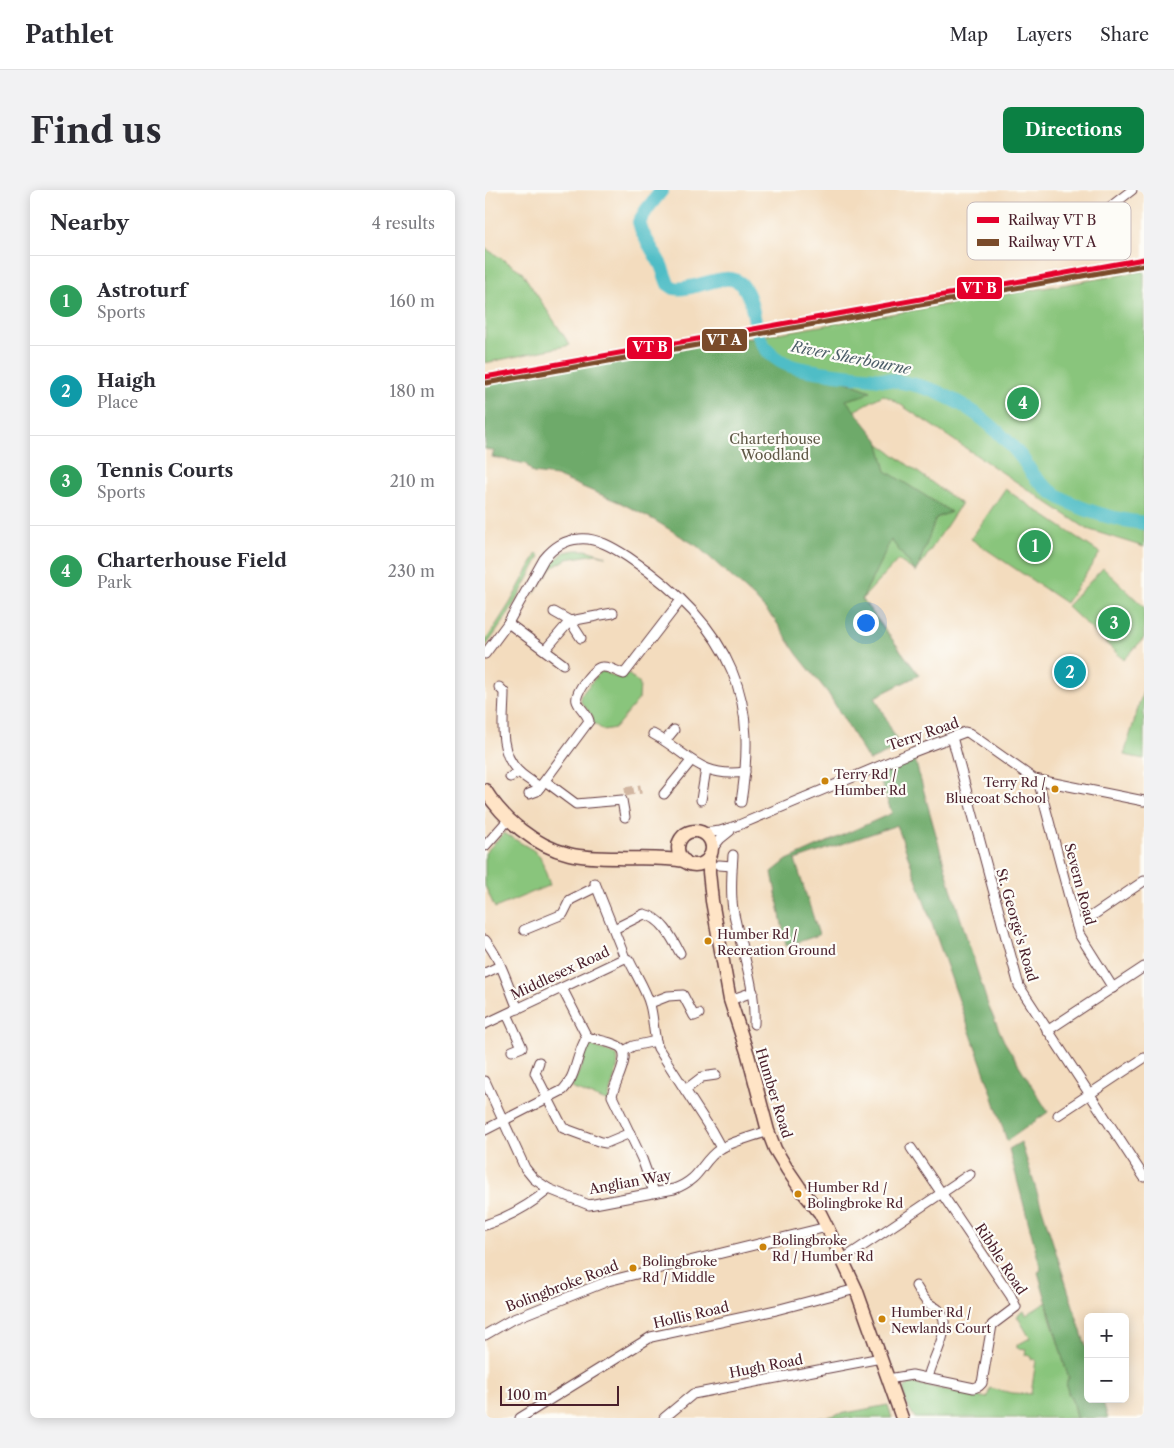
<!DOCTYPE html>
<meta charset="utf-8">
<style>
body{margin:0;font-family:"Libre Caslon Text",serif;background:#f2f2f3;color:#2b2b33}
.controls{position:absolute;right:15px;bottom:15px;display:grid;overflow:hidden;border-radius:8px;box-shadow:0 2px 12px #0003}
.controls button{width:45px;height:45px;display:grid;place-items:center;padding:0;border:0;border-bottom:1px solid #e1e1e2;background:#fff;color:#2b2b33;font:25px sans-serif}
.scale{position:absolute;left:15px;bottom:12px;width:119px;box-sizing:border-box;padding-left:5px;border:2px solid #4a1f2b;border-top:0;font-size:14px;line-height:18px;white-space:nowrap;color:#4a1f2b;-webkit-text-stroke:4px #fdfcf7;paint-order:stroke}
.you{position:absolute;left:380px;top:432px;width:18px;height:18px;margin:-12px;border:4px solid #fff;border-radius:50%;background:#1a73e8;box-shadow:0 0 0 8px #1a73e833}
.badge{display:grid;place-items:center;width:32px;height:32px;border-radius:50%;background:#0b8043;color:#fff;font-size:16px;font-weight:700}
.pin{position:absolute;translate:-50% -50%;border:2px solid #fff;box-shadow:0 1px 5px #0006}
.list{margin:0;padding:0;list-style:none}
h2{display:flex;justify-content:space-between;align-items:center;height:65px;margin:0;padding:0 20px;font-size:21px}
h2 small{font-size:16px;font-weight:400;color:#7c7c81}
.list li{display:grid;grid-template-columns:32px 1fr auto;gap:15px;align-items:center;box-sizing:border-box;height:90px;padding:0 20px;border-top:1px solid #e1e1e2}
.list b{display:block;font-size:19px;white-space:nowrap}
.list p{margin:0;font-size:16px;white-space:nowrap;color:#7c7c81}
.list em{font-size:16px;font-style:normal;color:#7c7c81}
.map{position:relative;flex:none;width:659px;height:1228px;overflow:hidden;border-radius:8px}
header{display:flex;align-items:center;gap:30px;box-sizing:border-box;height:70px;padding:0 25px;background:#fff;border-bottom:1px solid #e1e1e2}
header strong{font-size:24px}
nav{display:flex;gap:28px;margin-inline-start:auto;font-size:18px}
.intro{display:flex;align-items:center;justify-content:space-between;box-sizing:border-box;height:120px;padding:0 30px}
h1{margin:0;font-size:35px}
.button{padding:12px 22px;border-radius:8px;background:#0b8043;color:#fff;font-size:18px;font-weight:700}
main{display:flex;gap:30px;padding:0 30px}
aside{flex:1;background:#fff;border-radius:8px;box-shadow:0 2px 12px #0003}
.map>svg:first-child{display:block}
.green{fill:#89c57b;stroke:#6a7253}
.forest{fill:#6eaa6b;stroke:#5c644b}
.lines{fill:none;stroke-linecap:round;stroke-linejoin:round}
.river{stroke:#4fbdc6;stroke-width:14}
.minor-tunnel{stroke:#d1b6a1;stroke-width:9;stroke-dasharray:9 4.5;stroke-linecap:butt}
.minor-casing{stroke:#633b41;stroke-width:11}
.secondary-casing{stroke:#633b41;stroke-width:15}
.minor{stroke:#fff;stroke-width:9}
.secondary{stroke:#ffe4c6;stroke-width:12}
.rail-1-casing{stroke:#fdfcf7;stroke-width:9}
.rail-2-casing{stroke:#fdfcf7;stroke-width:9}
.rail-1{stroke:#e4002b;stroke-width:5}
.rail-2{stroke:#7a4b2a;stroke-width:5}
.bus-dot{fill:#cc840b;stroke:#fdfcf7;stroke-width:2}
.labels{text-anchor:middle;stroke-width:4.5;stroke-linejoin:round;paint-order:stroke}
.bus-label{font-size:13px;fill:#4a1f2b;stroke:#fdfcf7;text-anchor:start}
.park-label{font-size:14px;fill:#605947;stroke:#fdfcf7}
.street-label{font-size:14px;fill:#4a1f2b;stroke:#fdfcf7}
.water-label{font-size:15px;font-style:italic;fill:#4c5e69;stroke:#fdfcf7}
.key{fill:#fdfcf7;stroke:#c7baba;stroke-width:1}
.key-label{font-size:14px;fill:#4a1f2b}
.line-badge{stroke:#fdfcf7;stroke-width:2}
.badge-label{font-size:14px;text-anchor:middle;font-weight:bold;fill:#fff}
</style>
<header>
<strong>Pathlet</strong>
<nav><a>Map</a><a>Layers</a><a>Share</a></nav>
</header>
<div class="intro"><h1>Find us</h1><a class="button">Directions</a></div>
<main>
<aside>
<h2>Nearby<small>4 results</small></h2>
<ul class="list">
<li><span class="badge" style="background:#2e9e5b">1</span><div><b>Astroturf</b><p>Sports</p></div><em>160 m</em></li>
<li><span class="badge" style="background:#0f9aa8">2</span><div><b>Haigh</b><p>Place</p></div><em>180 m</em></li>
<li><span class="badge" style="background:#2e9e5b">3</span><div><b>Tennis Courts</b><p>Sports</p></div><em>210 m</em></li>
<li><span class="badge" style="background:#2e9e5b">4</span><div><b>Charterhouse Field</b><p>Park</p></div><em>230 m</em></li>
</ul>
</aside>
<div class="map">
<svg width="659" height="1228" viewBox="0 0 659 1228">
<rect width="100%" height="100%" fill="#fdfcf7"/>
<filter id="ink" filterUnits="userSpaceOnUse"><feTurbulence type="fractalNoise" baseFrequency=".02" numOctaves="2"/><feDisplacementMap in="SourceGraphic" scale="10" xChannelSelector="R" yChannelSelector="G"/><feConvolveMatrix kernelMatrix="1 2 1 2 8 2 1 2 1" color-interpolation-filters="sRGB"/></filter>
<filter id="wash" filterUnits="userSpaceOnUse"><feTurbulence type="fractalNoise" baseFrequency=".0096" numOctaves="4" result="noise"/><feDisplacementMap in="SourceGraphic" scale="20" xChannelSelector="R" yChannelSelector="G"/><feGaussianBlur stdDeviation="1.12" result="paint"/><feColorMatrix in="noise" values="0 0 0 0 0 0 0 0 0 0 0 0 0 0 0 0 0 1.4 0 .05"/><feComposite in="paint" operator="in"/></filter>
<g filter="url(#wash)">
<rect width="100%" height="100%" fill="#f3dcbe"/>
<g class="green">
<polygon points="0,58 36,81 85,155 0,173"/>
<polygon points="659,81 659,357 602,339 407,209 398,205 358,227 476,314 431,382 413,370 377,409 434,485 391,488 0,193"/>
<polygon points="520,299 615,363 581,413 486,349"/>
<polygon points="90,360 101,360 121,366 111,364 82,369 67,378 49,404 68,372 80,362"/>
<path d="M52,363L55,366C39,397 22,429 0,457V452L25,413Z"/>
<polygon points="618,378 659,417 659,448 639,470 582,416"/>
<polygon points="116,481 118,481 133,488 142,483 155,494 154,509 130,538 118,540 106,531 108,527 96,512 95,506"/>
<polygon points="659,498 659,569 639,565"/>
<polygon points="19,643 48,660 55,666 65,695 10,718 0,696 0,663"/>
<path d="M105,855L132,865C136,881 123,896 124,912L86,898L98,874L101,856Z"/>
<path d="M562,1112C565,1132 573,1149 578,1168C580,1173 579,1178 583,1183V1203L587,1210L591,1228H430C425,1220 418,1209 419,1198L426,1193L502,1208L505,1198L528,1203L546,1204L551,1170L546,1169L545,1166L540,1165L541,1159L532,1158V1155L545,1148L532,1126L539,1121L541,1125Z"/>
<polygon points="403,1215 407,1228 334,1228"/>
</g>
<g class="forest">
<polygon points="273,146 290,166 386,201 377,206 361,210 393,250 401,281 466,322 451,328 431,382 406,350 377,409 434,485 390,507 415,557 384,571 343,503 312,464 290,430 269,407 212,356 169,330 136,313 71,286 48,283 41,274 7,267 9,261 0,259 0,193"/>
<polygon points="429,566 466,698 503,815 519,851 563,922 522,951 506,901 412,635 310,670 334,745 301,756 287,682 302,670 407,623 392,582"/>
<path d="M536,952L603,1163V1209H617L623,1228H591C590,1223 589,1216 587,1211C584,1203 578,1196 584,1187L581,1180L553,1082L556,1080L524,959Z"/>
</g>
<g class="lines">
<path class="river" d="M177,0L162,19L154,32L157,42L176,75L183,94L189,98C209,102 243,78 257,95C276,118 261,150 295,171C310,180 333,181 350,184C382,188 417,189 447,200C456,203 466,209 474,213C499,227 519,246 537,268C542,275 546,283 552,289C577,316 623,329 659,333"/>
</g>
</g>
<g filter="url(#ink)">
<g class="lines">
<polyline class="minor-tunnel" points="140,602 156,599"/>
<g class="minor-casing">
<g id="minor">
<polyline points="574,47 603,34 647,0"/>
<polyline points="69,422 85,431 96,448"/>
<polyline points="116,425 128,423"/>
<polyline points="23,433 78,474"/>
<polyline points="60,460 85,431 112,426"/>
<path d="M0,464L23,433L59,369C67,359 79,350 94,349C111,347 129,358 143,367C185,395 227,433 247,481C265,523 263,567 256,612"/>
<path d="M14,497L19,502C19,528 12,560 33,581C39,587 47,592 55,597"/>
<path d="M168,544C202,562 215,589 260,582"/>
<polyline points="467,547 534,796 659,987"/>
<polyline points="180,551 189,540"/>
<polyline points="25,587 34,582"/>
<polyline points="553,590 594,744 628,798"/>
<polyline points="60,591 91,614 137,610 140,627"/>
<path d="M44,604L52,601L104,531C102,523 94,518 92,511C89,503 109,477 117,477C125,476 132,482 139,484L196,410"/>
<polyline points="179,604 206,571"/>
<polyline points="216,610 221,579"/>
<polyline points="218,643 235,641 254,635 428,562 480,542 484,543 549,589 659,611"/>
<polyline points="0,656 24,629"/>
<polyline points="227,659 235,649 245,641"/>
<path d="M248,665C247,682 245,702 248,719C255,759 271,792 269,834"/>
<polyline points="234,675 247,676"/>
<path d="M110,693L140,768L144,770C151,785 161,800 165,815C169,829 168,845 173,858L226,940L236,958"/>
<polyline points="592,736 659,691"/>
<path d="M129,739L159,724C177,728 187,748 195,763"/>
<polyline points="39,740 78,724 85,710 111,697"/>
<path d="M0,750C16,769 23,796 33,819"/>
<polyline points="0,783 15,776"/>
<path d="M77,798L102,847C112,850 123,851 133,856C149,863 129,892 127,906L157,969L169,1002"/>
<polyline points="245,810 268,802"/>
<polyline points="165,813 183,806 198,805 209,826 214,824"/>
<polyline points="22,824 37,857 27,861"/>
<polyline points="0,834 140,768"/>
<polyline points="562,841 659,777"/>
<polyline points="139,861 148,856 171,851"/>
<polyline points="54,872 50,883 78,938 116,952 121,953 145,943"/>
<path d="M0,891L40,978L49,989L64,999L104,1015L189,999C217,989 215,972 235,959C245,952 270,946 283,941"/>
<polyline points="200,900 217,887 231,885"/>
<polyline points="573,925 659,868"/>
<path d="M0,940L78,900C92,886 91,863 102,847"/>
<path d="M0,1035C24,1027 45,1015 64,999"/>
<polyline points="357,1070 485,984"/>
<path d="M431,1096C434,1101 438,1108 442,1112C447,1117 453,1117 457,1124C466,1141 446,1171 443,1188"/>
<polyline points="0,1145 26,1130 123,1091 342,1037"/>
<polyline points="403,1189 427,1185 489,1198 494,1196 497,1193 507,1135 531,1117 526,1106 426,958"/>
<polyline points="35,1228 166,1147 291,1120 371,1099"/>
<polyline points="179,1228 208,1204 396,1168"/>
</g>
</g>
<g class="secondary-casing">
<g id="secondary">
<path d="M0,600C18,629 50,656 84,664C100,668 119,668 134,668C157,669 178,667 200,671"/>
<circle cx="210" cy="658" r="17"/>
<polyline points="224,667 224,682 227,711 245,810 263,865 283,941 290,959 302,979 315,998 335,1023 342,1037 371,1099 417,1228"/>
</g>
</g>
<use href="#minor" class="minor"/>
<use href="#secondary" class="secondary"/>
<g class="rail-1-casing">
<polyline id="rail-1" points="0,187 659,69"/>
</g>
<g class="rail-2-casing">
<polyline id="rail-2" points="1,193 659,75"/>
</g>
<use href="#rail-1" class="rail-1"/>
<use href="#rail-2" class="rail-2"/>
</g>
</g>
<g class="bus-dot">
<circle cx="340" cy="591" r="4.5"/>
<circle cx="570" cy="599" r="4.5"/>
<circle cx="223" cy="751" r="4.5"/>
<circle cx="313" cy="1004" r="4.5"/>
<circle cx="278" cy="1057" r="4.5"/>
<circle cx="148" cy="1078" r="4.5"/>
<circle cx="397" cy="1129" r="4.5"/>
</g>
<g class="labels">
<g class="bus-label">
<text x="349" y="589">Terry Rd /<tspan x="349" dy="16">Humber Rd</tspan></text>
<text x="561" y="597" text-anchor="end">Terry Rd /<tspan x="561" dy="16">Bluecoat School</tspan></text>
<text x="232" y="749">Humber Rd /<tspan x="232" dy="16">Recreation Ground</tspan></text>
<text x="322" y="1002">Humber Rd /<tspan x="322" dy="16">Bolingbroke Rd</tspan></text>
<text x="287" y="1055">Bolingbroke<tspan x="287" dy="16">Rd / Humber Rd</tspan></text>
<text x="157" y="1076">Bolingbroke<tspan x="157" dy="16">Rd / Middle</tspan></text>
<text x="406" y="1127">Humber Rd /<tspan x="406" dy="16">Newlands Court</tspan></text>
</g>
<g class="park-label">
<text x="290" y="254">Charterhouse<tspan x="290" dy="16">Woodland</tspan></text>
</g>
<g class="street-label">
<text transform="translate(438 544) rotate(-19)" y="5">Terry Road</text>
<text transform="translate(595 694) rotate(75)" y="5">Severn Road</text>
<text transform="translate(532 735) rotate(74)" y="5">St. George's Road</text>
<text transform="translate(75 783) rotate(-25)" y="5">Middlesex Road</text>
<text transform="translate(289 903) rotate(73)" y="5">Humber Road</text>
<text transform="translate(145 992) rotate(-10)" y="5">Anglian Way</text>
<text transform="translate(516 1069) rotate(57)" y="5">Ribble Road</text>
<text transform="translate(77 1096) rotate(-21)" y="5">Bolingbroke Road</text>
<text transform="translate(206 1125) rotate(-13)" y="5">Hollis Road</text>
<text transform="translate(281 1176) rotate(-11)" y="5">Hugh Road</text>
</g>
<g class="water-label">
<text transform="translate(366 168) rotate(11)" y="5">River Sherbourne</text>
</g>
</g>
<rect x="482" y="12" width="164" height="58" rx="8" class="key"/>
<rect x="492" y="27" width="22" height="6" fill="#e4002b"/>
<rect x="492" y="49" width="22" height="7" fill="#7a4b2a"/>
<g class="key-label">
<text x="523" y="35">Railway VT B</text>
<text x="523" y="57">Railway VT A</text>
</g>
<g class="line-badge">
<rect x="471" y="86" width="47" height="24" rx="5" fill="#e4002b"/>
<rect x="216" y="138" width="47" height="24" rx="5" fill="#7a4b2a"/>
<rect x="141" y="146" width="47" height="24" rx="5" fill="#e4002b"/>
</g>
<g class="badge-label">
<text x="494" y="103">VT B</text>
<text x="239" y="155">VT A</text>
<text x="165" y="162">VT B</text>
</g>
</svg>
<div class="controls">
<button>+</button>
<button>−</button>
</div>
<div class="scale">100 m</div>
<div class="you"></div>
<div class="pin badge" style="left:550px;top:356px;background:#2e9e5b">1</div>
<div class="pin badge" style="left:585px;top:482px;background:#0f9aa8">2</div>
<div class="pin badge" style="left:629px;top:433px;background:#2e9e5b">3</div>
<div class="pin badge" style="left:538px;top:213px;background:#2e9e5b">4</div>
</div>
</main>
